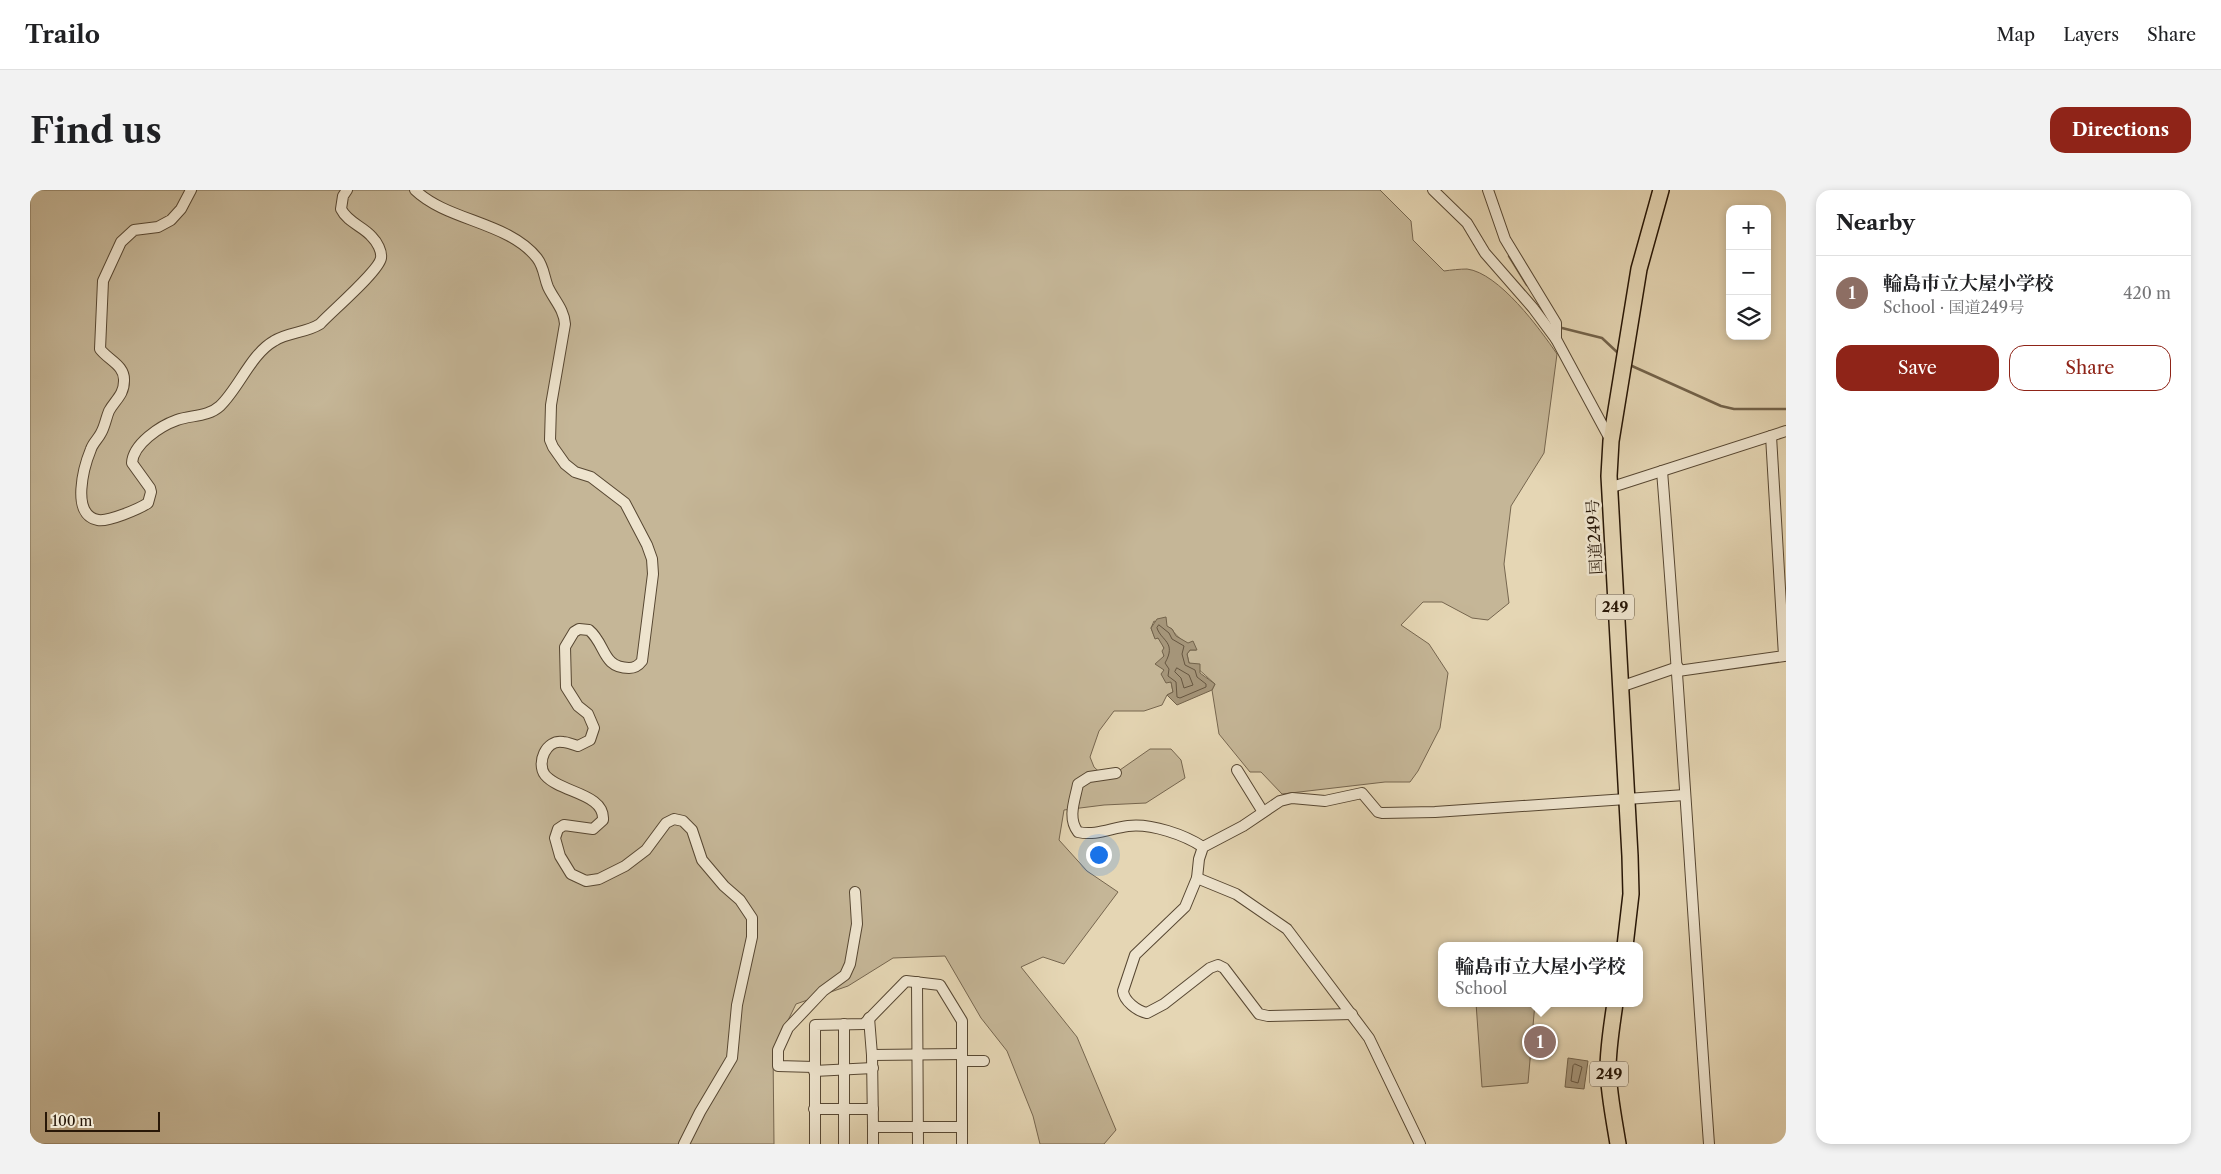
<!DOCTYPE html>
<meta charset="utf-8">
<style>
body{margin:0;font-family:"Libre Caslon Text","Noto Serif JP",serif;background:#f2f2f2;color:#202124}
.controls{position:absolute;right:15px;top:15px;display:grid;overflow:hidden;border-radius:10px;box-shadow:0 2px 8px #0003}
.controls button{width:45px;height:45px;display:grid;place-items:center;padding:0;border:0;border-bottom:1px solid #e0e0e0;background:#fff;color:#202124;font:25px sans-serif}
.scale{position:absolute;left:15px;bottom:12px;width:115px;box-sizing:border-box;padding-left:5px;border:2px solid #281707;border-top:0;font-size:14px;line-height:18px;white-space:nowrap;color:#281707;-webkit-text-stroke:4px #eee4ce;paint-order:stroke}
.you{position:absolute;left:1068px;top:664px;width:18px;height:18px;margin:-12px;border:4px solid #fff;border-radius:50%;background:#1a73e8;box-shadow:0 0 0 8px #1a73e833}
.badge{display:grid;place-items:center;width:32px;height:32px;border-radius:50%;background:#8f2418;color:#fff;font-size:16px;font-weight:700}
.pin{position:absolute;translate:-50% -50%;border:2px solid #fff;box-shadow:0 1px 5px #0006}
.popup{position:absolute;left:1408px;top:752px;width:205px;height:65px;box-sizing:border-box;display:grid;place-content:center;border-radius:10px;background:#fff;filter:drop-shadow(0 1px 4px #0005);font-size:16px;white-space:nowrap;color:#757577}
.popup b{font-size:19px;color:#202124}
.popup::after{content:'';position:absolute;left:50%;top:100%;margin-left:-10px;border:10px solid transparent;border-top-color:#fff}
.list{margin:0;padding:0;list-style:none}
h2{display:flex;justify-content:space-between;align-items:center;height:65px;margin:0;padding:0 20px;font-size:21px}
h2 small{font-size:16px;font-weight:400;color:#757577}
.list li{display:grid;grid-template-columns:32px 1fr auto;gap:15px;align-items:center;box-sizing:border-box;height:75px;padding:0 20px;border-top:1px solid #e0e0e0}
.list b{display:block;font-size:19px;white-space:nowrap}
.list p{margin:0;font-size:16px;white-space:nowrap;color:#757577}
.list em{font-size:16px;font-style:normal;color:#757577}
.actions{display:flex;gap:10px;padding:15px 20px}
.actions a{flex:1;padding:11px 0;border:1px solid #8f2418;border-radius:15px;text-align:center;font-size:18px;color:#8f2418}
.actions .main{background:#8f2418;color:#fff}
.icon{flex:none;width:28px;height:28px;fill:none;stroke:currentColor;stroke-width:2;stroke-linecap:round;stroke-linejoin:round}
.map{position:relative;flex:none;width:1756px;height:954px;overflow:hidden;border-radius:15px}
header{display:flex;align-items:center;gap:30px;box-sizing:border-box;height:70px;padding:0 25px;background:#fff;border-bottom:1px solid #e0e0e0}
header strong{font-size:24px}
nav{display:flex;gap:28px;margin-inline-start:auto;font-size:18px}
.intro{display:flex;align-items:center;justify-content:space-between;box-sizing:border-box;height:120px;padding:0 30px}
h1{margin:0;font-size:35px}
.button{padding:12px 22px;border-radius:15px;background:#8f2418;color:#fff;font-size:18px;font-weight:700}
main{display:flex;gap:30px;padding:0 30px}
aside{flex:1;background:#fff;border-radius:15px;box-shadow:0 2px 8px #0003}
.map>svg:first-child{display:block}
.green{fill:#c5b697;stroke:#76664f}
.water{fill:#a59579;stroke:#73634b}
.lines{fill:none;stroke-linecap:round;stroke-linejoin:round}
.shore{stroke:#665640;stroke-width:1}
.stream{stroke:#73634b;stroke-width:2.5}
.minor-casing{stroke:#574732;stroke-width:12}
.highway-casing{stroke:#281707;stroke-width:18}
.minor{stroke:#eee4ce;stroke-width:10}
.highway{stroke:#e5d6b4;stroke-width:15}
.labels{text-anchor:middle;stroke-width:5;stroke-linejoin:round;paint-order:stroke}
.shield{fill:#eee4ce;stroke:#635443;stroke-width:1}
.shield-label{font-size:15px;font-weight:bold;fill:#281707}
.street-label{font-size:16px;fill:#281707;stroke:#eee4ce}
</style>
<header>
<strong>Trailo</strong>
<nav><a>Map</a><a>Layers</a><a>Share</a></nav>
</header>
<div class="intro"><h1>Find us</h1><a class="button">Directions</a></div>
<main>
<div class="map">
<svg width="1756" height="954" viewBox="0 0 1756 954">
<rect width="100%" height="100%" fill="#e5d6b4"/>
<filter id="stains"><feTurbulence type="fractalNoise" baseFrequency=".004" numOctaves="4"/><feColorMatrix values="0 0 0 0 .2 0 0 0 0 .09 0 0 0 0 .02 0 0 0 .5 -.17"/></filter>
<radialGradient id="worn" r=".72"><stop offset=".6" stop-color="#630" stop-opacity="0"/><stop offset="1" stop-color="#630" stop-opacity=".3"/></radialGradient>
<g class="green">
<path d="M0,0H1350L1381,31L1383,50L1414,81C1421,80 1430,79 1437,79C1469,83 1510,139 1527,164L1514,263L1481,316L1474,374L1479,413L1458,430L1442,428L1412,412H1393L1371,435L1399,454L1418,483L1410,538L1388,581L1380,592H1355L1252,604L1231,582H1220L1189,544L1182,500L1185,494C1179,489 1164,474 1159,473L1157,464L1160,460H1166C1158,453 1147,449 1142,439L1124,431L1121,438L1125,448H1128C1134,454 1134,458 1134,466L1130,471L1141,492L1143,502L1137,505L1132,515L1114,521H1084L1069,541L1060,567L1064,577L1077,589L1120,559H1141L1151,570L1155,588L1116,613L1074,615L1034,620L1029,650L1057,681L1088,702L1034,774L1013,767L991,777L1047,847L1086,940L1074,954H1010L1003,926L977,861L951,828L915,766L863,768L818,796L766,814L743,861L744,954H0Z"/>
<polygon points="1446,813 1505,813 1498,893 1452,897"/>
</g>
<g class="water">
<polygon points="1136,427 1137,436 1142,439 1146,446 1158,453 1163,451 1167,460 1160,460 1157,464 1159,473 1170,474 1170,483 1185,494 1182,500 1147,515 1137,505 1143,502 1141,492 1136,493 1131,484 1134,480 1125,474 1134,466 1132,461 1134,458 1128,448 1125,449 1121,438 1127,429"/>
<polygon points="1538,868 1558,871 1554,899 1535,897"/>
</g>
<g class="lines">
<g class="shore">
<path d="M1129,435L1139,443L1142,449L1154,456L1152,464L1155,475L1165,480L1167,487L1176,494V497L1150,508L1147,507L1146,492L1138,486L1139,479L1135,473C1147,452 1131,451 1127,438Z"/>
<polygon points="1147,478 1159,485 1163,495 1154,498 1151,488 1145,482"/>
<polygon points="1545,874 1552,877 1548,893 1541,891 1543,876"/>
</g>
<g class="stream">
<polyline points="1479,66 1497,95"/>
<polyline points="1528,137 1572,148 1588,163"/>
<polyline points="1602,176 1691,216 1704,219 1756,219"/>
</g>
<g class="minor-casing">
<g id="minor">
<path d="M161,0L151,19L141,30L128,37L104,40L91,52L73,91L70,159C78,170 95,175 94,191C94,205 85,210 79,221C76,228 75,236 71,243C68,249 63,253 61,259C54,276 40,325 68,330C78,332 109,319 118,313L121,302L120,298L102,273C103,254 130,236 147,230C161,225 178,227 190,216C209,198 221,164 244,151C258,142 276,143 290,134C302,121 349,81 351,68C352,61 347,52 342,47C333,36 318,33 311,19L313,6L317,0"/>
<path d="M385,0C417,31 479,32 507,68C514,77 514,87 518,97C524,110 534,119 535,134L521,215L520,250L523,257L535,274L545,282L561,287L595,313L617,355L622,369L623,384L612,471C609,475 605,478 599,478C572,478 576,454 559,440L549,439L544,442L535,457L536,497L548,516L558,524L564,538L560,550L548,556C543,555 538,552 533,552C516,549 506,573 515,585C530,603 575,603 573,630L563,639L534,635L528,639L525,648L530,666L541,684L556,691L569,689L595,676L616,660L636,633L644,629L653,631L662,640L672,670L694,696L710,710L722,728V747L707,815L702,868L670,922L654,954"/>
<polyline points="1403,0 1437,33 1455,63 1503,118 1526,149 1581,251"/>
<polyline points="1458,0 1475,49 1526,133 1526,149"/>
<path d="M1632,281C1650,505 1663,730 1679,954"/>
<polyline points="1579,298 1756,241"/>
<polyline points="1648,481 1754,466 1741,246"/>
<polyline points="1590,497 1648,477"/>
<polyline points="1207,580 1233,622"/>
<path d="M1086,583L1059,587L1048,594C1045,610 1037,628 1048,642C1066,646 1081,638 1098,636C1121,633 1155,645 1173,657"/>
<polyline points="1167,688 1206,704 1257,739 1339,848 1390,954"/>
<polyline points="887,792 888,954"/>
<path d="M1322,824L1238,826L1229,824L1194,778L1188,775L1180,778L1134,814L1117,823C1107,821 1094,811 1093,801L1105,765L1155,717L1167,688L1169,669L1173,657L1213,636L1250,611L1262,608L1295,611L1332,603L1348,622L1352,623L1405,622L1655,605"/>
<polyline points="839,828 842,865 932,864"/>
<polyline points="814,834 814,954"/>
<polyline points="842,865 843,937 932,937"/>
<polyline points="932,871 954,871"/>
<polyline points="784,877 748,876 748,860 758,838 793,801 815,785 820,774 827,734 825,702"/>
<polyline points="784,881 843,878"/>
<polyline points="784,919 843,919"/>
<polyline points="843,937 843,954"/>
<polyline points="785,954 785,835 834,834 876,791 910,795 932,831 932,954"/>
</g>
</g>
<g class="highway-casing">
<g id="highway">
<polyline points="1595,756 1601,704 1600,666 1579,286 1581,251 1609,79 1631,0"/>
<path d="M1585,813C1582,835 1578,857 1578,880C1579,905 1584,929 1588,954"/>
</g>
</g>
<use href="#minor" class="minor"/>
<use href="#highway" class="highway"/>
</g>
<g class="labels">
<g class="shield">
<rect x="1566" y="404.5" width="38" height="25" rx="4"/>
<rect x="1560" y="871.5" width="38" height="25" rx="4"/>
</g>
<g class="shield-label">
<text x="1585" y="422">249</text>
<text x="1579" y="889">249</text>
</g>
<g class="street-label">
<text transform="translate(1564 347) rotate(-93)" y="6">国道249号</text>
</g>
</g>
<rect width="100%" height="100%" filter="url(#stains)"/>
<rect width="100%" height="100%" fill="url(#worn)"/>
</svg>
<div class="controls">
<button>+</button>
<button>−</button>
<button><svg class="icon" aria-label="layers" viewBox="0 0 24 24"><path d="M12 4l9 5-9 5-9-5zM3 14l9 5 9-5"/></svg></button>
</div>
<div class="scale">100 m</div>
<div class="you"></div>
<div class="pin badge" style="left:1510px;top:852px;background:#8d6e63">1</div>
<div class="popup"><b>輪島市立大屋小学校</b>School</div>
</div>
<aside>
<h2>Nearby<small></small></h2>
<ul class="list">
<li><span class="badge" style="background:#8d6e63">1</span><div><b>輪島市立大屋小学校</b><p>School · 国道249号</p></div><em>420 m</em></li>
</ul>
<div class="actions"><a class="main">Save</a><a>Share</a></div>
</aside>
</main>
